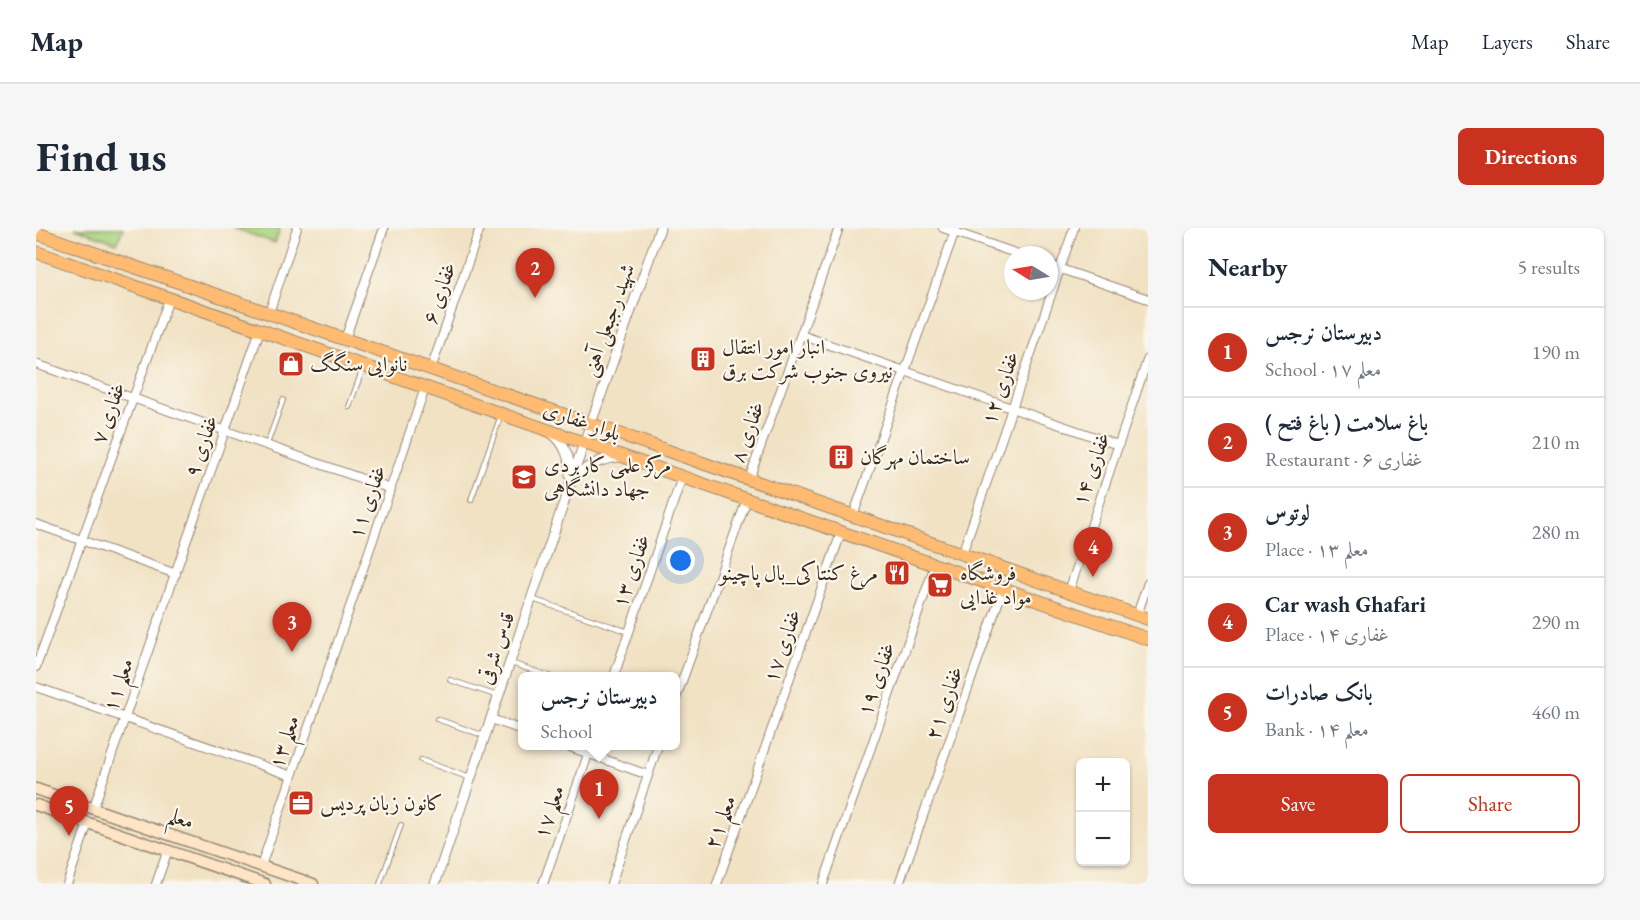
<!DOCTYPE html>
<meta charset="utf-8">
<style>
body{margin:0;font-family:"EB Garamond",Amiri,serif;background:#f6f6f7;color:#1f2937}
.controls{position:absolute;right:18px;bottom:18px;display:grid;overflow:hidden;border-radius:9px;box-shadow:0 2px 4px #0004}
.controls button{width:54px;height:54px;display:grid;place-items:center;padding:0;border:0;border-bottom:2px solid #e0e1e3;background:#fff;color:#1f2937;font:30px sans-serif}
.compass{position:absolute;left:968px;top:18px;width:54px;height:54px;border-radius:50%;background:#fff;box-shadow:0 2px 4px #0004;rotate:281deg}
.you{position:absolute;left:645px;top:333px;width:21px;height:21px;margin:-15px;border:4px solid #fff;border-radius:50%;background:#1a73e8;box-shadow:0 0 0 9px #1a73e833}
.badge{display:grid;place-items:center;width:39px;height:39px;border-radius:50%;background:#c8321e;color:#fff;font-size:20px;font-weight:700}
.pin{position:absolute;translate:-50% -50px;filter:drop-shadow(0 2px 3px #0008)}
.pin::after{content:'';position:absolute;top:32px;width:21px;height:18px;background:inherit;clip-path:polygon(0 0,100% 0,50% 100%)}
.popup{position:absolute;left:482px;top:444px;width:162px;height:78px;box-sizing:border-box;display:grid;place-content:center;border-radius:9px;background:#fff;filter:drop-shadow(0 2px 4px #0005);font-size:20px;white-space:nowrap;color:#747a83}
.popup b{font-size:22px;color:#1f2937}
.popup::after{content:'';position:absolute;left:50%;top:100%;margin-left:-12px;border:12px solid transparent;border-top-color:#fff}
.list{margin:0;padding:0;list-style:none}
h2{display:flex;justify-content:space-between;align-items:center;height:78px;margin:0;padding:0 24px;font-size:26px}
h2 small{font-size:20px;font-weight:400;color:#747a83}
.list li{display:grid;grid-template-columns:39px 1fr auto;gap:18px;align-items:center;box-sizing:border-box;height:90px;padding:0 24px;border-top:2px solid #e0e1e3}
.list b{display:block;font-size:22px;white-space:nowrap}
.list p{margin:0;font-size:20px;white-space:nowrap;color:#747a83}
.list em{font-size:20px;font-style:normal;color:#747a83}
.actions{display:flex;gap:12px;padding:18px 24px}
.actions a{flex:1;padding:14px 0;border:2px solid #c8321e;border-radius:9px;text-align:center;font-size:21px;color:#c8321e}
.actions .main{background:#c8321e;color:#fff}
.map{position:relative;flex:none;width:1112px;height:656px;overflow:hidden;border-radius:9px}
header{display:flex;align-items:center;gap:36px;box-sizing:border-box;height:84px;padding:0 30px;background:#fff;border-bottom:2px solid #e0e1e3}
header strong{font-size:28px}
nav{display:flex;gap:33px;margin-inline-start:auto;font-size:21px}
.intro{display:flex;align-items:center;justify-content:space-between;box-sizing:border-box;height:144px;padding:0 36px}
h1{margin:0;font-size:42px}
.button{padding:15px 27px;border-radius:9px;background:#c8321e;color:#fff;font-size:21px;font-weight:700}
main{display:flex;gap:36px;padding:0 36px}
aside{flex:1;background:#fff;border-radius:9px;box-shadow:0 2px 4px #0004}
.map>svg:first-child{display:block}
.green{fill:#a8d37f;stroke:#727e4e;stroke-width:1.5}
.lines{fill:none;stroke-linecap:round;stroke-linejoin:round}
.service-casing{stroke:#968671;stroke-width:6}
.minor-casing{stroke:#968671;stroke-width:10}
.tertiary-casing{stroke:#968671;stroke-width:11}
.secondary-casing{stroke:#968671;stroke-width:13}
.primary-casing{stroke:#968671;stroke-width:14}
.service{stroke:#fff;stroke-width:4}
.minor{stroke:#fff;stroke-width:8}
.tertiary{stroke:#fff;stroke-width:9}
.secondary{stroke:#ffe4c6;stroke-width:10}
.primary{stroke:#ffbb71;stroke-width:12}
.labels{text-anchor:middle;stroke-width:4.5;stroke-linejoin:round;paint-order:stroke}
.street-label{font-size:21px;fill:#3b2a1e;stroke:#fbf7ec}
.poi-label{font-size:21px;fill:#3b2a1e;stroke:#fbf7ec;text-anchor:start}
</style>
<header>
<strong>Map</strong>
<nav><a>Map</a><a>Layers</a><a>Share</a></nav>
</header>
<div class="intro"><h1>Find us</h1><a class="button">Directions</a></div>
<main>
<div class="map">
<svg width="1112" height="656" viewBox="0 0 1112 656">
<rect width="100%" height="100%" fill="#fbf7ec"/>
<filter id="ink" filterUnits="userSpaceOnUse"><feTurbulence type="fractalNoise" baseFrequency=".0167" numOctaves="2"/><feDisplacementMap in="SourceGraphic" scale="12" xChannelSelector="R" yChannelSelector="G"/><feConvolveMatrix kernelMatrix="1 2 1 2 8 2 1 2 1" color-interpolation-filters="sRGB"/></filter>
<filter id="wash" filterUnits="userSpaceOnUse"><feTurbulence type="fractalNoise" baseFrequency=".008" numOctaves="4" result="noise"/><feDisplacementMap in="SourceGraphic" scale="24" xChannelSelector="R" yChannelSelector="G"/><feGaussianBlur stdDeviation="1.35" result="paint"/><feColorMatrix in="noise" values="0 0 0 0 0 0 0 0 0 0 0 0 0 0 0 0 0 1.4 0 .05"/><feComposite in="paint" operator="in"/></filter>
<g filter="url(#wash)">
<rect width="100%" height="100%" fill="#f1e2c4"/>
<g class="green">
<polygon points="39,0 87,0 81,15"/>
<polygon points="197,0 244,0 239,15"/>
</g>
</g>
<g filter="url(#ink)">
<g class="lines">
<g class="service-casing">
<g id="service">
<polyline points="313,179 327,140"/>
<polyline points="231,216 247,172"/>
<polyline points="435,272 465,187"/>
<polyline points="496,371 593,404"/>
<polyline points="475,435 513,448"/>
<polyline points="414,452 462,468"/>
<polyline points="401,491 449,508"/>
<polyline points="385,532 434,550"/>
<polyline points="344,656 365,597"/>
</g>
</g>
<g class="minor-casing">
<g id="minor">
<polyline points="907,0 985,27"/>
<polyline points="1013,37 1112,71"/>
<polyline points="233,85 261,0"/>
<polyline points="765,107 1082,217"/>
<polyline points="309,111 348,0"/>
<polyline points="0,136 355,261"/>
<polyline points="395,141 444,0"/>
<polyline points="713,251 803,0"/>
<polyline points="817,288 920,0"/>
<polyline points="0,296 140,346"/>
<polyline points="926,326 1038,0"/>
<polyline points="1033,363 1112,130"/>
<polyline points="1101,387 1112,355"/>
<polyline points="0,439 133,71"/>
<polyline points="578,448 646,249"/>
<polyline points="0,459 256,548"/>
<polyline points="640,470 711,271"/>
<polyline points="455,491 486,502"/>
<polyline points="531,518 612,547"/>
<polyline points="57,581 224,102"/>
<polyline points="225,638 389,160"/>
<polyline points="31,656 52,595"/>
<polyline points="120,656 132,622"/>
<polyline points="507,656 555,518"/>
<polyline points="575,656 622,518"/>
<polyline points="681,656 805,305"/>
<polyline points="787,656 899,337"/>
<polyline points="863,656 967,361"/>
</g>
</g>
<g class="tertiary-casing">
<g id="tertiary">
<path d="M515,205C529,214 535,233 534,248"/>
<path d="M538,251C549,238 567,230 584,229"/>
<polyline points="399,656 548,215 624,0"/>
</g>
</g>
<g class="secondary-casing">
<g id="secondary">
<polyline points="0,561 277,656"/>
<polyline points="0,577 229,656"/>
</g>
</g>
<g class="primary-casing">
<g id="primary">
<polyline points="0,5 555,196 1112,391"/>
<polyline points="0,24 1112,411"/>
</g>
</g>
<use href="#service" class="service"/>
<use href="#minor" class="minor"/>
<use href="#tertiary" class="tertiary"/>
<use href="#secondary" class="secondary"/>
<use href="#primary" class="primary"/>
</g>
</g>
<defs>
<g id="building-square" transform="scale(1.35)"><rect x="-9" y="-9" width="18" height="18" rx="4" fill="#c8321e" stroke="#fbf7ec"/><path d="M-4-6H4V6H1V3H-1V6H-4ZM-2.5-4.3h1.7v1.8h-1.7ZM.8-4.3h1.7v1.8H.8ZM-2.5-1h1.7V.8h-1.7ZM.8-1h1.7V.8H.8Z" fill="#fff"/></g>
<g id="shop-square" transform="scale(1.35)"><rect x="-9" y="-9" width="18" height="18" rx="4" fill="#c8321e" stroke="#fbf7ec"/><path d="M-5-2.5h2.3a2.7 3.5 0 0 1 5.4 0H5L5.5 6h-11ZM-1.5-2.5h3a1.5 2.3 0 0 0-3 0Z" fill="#fff"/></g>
<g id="university-square" transform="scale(1.35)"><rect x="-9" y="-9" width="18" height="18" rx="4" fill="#c8321e" stroke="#fbf7ec"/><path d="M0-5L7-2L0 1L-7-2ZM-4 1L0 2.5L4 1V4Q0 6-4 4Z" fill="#fff"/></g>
<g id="restaurant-square" transform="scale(1.35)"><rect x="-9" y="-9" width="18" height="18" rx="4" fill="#c8321e" stroke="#fbf7ec"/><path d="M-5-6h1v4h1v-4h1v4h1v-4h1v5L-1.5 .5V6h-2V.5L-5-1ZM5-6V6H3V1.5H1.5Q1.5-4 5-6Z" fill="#fff"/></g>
<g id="supermarket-square" transform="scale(1.35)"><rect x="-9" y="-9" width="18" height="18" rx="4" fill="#c8321e" stroke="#fbf7ec"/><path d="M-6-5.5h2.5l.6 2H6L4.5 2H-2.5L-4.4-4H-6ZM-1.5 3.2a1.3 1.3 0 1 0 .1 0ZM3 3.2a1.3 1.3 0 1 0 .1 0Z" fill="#fff"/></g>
<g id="office-square" transform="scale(1.35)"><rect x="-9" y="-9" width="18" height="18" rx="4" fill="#c8321e" stroke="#fbf7ec"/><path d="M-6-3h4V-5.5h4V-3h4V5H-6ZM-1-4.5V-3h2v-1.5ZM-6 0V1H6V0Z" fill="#fff"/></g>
</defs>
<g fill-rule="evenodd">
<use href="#building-square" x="667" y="131"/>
<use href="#shop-square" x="255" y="136"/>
<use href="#building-square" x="805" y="229"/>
<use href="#university-square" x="488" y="249"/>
<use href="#restaurant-square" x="861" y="345"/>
<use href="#supermarket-square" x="904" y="357"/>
<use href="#office-square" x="265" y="575"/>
</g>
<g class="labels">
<g class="street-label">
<text transform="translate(403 65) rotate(-71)" y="7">غفاری ۶</text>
<text transform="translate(572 92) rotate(-70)" y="7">شهید رجبعلی آهنی</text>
<text transform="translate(964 160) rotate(-71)" y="7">غفاری ۱۲</text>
<text transform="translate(72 185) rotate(-70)" y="7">غفاری ۷</text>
<text transform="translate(546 193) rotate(19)" y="7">بلوار غفاری</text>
<text transform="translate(711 204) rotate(-70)" y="7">غفاری ۸</text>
<text transform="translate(165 218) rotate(-71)" y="7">غفاری ۹</text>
<text transform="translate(1055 241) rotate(-71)" y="7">غفاری ۱۴</text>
<text transform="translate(331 274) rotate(-71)" y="7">غفاری ۱۱</text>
<text transform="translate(595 343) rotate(-71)" y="7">غفاری ۱۳</text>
<text transform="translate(746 418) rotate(-71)" y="7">غفاری ۱۷</text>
<text transform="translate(460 420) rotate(-71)" y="7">قدس شرقی</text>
<text transform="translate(840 451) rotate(-71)" y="7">غفاری ۱۹</text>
<text transform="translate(82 457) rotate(-71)" y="7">معلم ۱۱</text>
<text transform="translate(908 475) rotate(-71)" y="7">غفاری ۲۱</text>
<text transform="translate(248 514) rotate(-71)" y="7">معلم ۱۳</text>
<text transform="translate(513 584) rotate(-71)" y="7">معلم ۱۷</text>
<text transform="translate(145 590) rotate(19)" y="7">معلم</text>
<text transform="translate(684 594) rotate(-70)" y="7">معلم ۲۱</text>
</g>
<g class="poi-label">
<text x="686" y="126">انبار امور انتقال<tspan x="686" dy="24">نیروی جنوب شرکت برق</tspan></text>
<text x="274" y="143">نانوایی سنگگ</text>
<text x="824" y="236">ساختمان مهرگان</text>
<text x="508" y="244">مرکز علمی کاربردی<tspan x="508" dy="24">جهاد دانشگاهی</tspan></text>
<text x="842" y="352" text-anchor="end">مرغ کنتاکی_بال پاچینو</text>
<text x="924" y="352">فروشگاه<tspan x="924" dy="24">مواد غذایی</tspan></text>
<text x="284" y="582">کانون زبان پردیس</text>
</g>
</g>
</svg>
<div class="controls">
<button>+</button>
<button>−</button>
</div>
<svg class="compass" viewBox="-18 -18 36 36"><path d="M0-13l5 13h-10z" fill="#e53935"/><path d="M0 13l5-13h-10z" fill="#747a83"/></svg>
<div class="you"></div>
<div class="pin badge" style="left:563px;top:591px">1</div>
<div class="popup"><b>دبیرستان نرجس</b>School</div>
<div class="pin badge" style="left:499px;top:70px">2</div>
<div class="pin badge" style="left:256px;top:424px">3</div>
<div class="pin badge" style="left:1057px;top:349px">4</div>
<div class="pin badge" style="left:33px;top:608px">5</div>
</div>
<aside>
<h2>Nearby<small>5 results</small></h2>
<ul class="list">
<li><span class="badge">1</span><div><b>دبیرستان نرجس</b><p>School · معلم ۱۷</p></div><em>190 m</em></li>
<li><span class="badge">2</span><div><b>باغ سلامت ( باغ فتح )</b><p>Restaurant · غفاری ۶</p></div><em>210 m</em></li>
<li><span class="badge">3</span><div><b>لوتوس</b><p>Place · معلم ۱۳</p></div><em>280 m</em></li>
<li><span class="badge">4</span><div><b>Car wash Ghafari</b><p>Place · غفاری ۱۴</p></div><em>290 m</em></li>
<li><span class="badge">5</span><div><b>بانک صادرات</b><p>Bank · معلم ۱۴</p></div><em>460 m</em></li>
</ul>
<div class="actions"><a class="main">Save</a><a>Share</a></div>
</aside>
</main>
